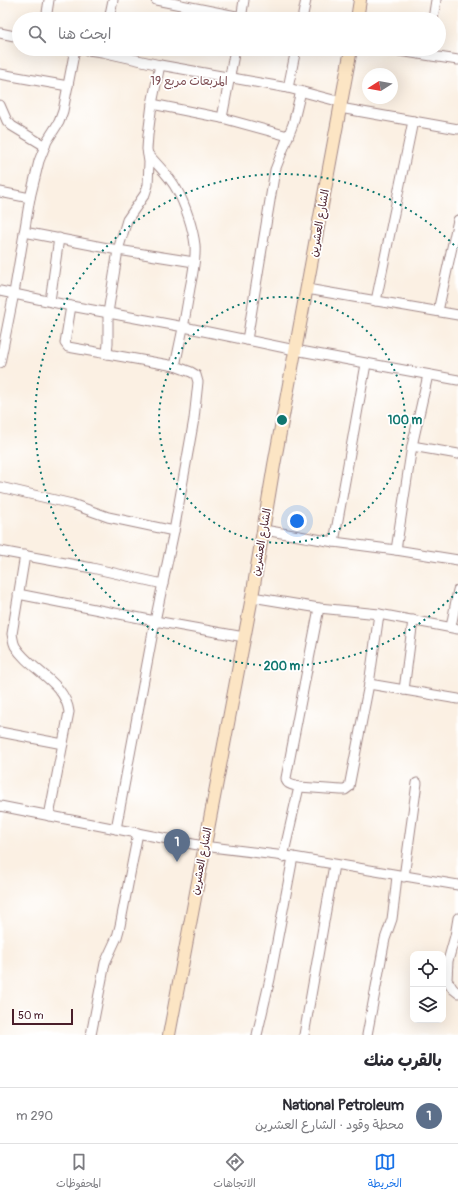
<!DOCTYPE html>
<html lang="ar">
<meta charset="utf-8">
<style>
body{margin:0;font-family:Pangolin,"Playpen Sans Arabic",sans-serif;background:#f7f7f7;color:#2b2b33;direction:rtl}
.controls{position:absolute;right:12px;bottom:12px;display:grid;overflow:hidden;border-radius:8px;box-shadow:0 4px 16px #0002}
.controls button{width:36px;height:36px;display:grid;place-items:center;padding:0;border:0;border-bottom:1px solid #e1e1e2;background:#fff;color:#2b2b33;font:20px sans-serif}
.compass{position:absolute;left:362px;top:68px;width:36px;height:36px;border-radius:50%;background:#fff;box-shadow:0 4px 16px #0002;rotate:259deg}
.scale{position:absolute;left:12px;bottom:10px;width:61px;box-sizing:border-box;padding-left:4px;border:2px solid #4a1f2b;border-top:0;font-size:11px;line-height:14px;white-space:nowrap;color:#4a1f2b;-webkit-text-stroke:3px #fff;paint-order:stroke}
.you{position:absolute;left:297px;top:521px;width:14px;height:14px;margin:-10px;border:3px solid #fff;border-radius:50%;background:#1a73e8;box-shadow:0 0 0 6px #1a73e833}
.badge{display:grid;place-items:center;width:26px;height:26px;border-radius:50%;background:#1a73e8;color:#fff;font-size:13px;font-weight:700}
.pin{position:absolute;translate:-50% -33px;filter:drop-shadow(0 1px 2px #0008)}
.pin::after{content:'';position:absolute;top:21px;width:14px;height:12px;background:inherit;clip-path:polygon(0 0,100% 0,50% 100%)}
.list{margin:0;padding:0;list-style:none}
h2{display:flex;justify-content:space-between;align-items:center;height:52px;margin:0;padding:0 16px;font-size:17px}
h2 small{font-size:13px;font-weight:400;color:#7c7c81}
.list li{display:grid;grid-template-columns:26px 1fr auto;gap:12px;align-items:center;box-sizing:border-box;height:56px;padding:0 16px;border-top:1px solid #e1e1e2}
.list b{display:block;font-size:15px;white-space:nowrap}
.list p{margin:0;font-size:13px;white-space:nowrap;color:#7c7c81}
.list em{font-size:13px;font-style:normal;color:#7c7c81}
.icon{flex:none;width:22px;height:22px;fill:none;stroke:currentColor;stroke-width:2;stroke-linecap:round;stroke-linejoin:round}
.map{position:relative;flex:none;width:458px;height:1035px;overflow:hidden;direction:ltr}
.search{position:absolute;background:#fff;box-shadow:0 4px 16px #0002;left:12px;right:12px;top:12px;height:44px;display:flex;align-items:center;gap:10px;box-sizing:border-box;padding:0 14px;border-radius:22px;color:#7c7c81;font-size:15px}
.sheet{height:108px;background:#fff}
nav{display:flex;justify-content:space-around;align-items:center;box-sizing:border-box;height:56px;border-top:1px solid #e1e1e2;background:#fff;font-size:11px;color:#7c7c81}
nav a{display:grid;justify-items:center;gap:2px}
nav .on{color:#1a73e8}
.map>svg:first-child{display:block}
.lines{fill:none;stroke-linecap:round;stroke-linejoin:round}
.street-casing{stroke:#a28887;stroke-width:11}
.secondary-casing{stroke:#a28887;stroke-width:14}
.street{stroke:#fff;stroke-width:9}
.secondary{stroke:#fce5c4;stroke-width:12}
.ring{fill:none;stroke:#0f766e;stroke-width:2;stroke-dasharray:2 4}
.labels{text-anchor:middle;stroke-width:3.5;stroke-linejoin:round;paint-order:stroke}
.street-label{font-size:11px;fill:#4a1f2b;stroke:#fff}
.neighbourhood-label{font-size:12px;fill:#7e4e53;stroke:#fff}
.centre{fill:#0f766e;stroke:#fff;stroke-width:2}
.ring-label{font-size:12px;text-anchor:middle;font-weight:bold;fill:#0f766e;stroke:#fff;stroke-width:3.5;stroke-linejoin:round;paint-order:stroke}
</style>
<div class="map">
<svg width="458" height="1035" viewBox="0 0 458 1035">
<rect width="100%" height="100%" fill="#fff"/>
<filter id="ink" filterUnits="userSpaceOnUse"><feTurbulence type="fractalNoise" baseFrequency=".025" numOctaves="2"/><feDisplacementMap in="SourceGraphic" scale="8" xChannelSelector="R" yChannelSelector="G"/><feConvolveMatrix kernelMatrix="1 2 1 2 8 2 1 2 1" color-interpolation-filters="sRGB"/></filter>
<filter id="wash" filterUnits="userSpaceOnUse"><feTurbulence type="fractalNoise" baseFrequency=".012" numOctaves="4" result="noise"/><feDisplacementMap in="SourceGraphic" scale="16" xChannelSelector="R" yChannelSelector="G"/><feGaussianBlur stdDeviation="0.9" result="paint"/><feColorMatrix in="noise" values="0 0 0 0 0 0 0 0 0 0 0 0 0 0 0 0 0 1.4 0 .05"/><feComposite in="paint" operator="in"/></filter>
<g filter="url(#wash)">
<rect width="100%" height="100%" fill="#fbf0e3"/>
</g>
<g filter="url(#ink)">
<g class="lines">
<g class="street-casing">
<g id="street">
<polyline points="156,0 241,17"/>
<polyline points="46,19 49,0"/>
<polyline points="109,19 113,0"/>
<polyline points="241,19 244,0"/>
<polyline points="302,19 306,0"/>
<polyline points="433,19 436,0"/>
<polyline points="0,33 19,37"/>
<polyline points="81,49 102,52 160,65 288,88 341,102"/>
<polyline points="386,49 458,60"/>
<polyline points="0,74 68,86"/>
<polyline points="288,88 296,49"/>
<polyline points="152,104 222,118 288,136"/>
<polyline points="0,105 7,121 12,126 45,146"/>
<polyline points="340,108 458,129"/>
<polyline points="222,118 235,49"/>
<path d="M148,154C158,166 170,176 177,190C185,204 193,228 195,245C196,259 193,274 190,288C186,314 181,340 175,366"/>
<polyline points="0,192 30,198"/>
<polyline points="24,232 118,250 194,262"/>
<polyline points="307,289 458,315"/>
<polyline points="0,291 71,306 184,327 295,350 458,380"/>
<polyline points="50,301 59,238"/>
<polyline points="376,301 413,121"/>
<polyline points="71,306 65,343 68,347 175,366 191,372 196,375 198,382 194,419 174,531 155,621 116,829"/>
<polyline points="438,311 458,220"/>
<polyline points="247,340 275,170 293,124 301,91"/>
<polyline points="107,354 108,343 108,313 118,250 127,220 145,194 148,185 149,162 147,149 148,135 152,104 160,65"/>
<polyline points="0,363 14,293 30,198 39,161 47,141 59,122 63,111 75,49"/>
<polyline points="412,446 458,454"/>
<polyline points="0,487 72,504 108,517 174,531"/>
<polyline points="264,530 334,542 396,550 458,560"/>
<polyline points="334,542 366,364"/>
<polyline points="396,550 412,446 428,375"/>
<polyline points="0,551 92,568 163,584"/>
<path d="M25,555L12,634C13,638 13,642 15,646C29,670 65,681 69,712L49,816"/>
<polyline points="18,594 155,621 244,637"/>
<polyline points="252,597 319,608 379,614 458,629"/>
<polyline points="451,627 458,590"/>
<polyline points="369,684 458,699"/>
<polyline points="404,690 413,620"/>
<polyline points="0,732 63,744"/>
<polyline points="299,787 341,790 345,790 349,787 369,684 379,614"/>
<polyline points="0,806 203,846 293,857 458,885"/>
<path d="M283,857L299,787C293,785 286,785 286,778L319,608"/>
<polyline points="404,877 417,783"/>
<polyline points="458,918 455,936 448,961 447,980 453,989 458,993"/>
<polyline points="91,1035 105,963 117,937 120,926 138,833"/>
<polyline points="257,1035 270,979 293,857"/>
<polyline points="304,1035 334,865"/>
<polyline points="367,1035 385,939 392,919 394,904 397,876"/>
</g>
</g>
<g class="secondary-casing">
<g id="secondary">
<polyline points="357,19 360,0"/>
<polyline points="169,1035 252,597 274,465 351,49"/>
</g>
</g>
<use href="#street" class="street"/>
<use href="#secondary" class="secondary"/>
</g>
</g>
<g class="ring">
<circle cx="282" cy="420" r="123"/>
<path d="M457 592A246 246 0 1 1 457 248"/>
</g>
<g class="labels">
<g class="street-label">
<text transform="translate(319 223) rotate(-80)" y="4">الشارع العشرين</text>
<text transform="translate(261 542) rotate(-80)" y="4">الشارع العشرين</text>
<text transform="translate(201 861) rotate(-79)" y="4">الشارع العشرين</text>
</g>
<g class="neighbourhood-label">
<text x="189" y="85">المربعات مربع 19</text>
</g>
</g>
<circle cx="282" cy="420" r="6" class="centre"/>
<g class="ring-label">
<text x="405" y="424">100 m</text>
<text x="282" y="670">200 m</text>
</g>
</svg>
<div class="controls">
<button><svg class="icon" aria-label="locate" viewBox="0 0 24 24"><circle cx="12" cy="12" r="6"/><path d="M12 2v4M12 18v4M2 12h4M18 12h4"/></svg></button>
<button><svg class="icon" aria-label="layers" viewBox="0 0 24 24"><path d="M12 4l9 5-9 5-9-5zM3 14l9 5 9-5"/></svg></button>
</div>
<svg class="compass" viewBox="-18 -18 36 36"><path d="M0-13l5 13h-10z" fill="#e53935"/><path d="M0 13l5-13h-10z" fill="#7c7c81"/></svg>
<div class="scale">50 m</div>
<div class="you"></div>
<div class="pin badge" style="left:177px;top:862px;background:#5c6f8a">1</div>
<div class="search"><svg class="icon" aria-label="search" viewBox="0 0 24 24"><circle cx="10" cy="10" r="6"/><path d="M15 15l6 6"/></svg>ابحث هنا</div>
</div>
<section class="sheet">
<h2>بالقرب منك<small></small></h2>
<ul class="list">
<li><span class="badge" style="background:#5c6f8a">1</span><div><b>National Petroleum</b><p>محطة وقود · الشارع العشرين</p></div><em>290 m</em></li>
</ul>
</section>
<nav>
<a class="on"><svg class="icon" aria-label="map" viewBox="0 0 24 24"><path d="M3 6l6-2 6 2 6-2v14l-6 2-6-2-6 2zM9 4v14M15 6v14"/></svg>الخريطة</a>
<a><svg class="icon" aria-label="directions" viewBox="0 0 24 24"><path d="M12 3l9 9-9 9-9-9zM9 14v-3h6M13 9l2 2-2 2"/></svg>الاتجاهات</a>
<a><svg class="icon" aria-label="saved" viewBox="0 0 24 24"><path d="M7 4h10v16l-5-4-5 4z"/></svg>المحفوظات</a>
</nav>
